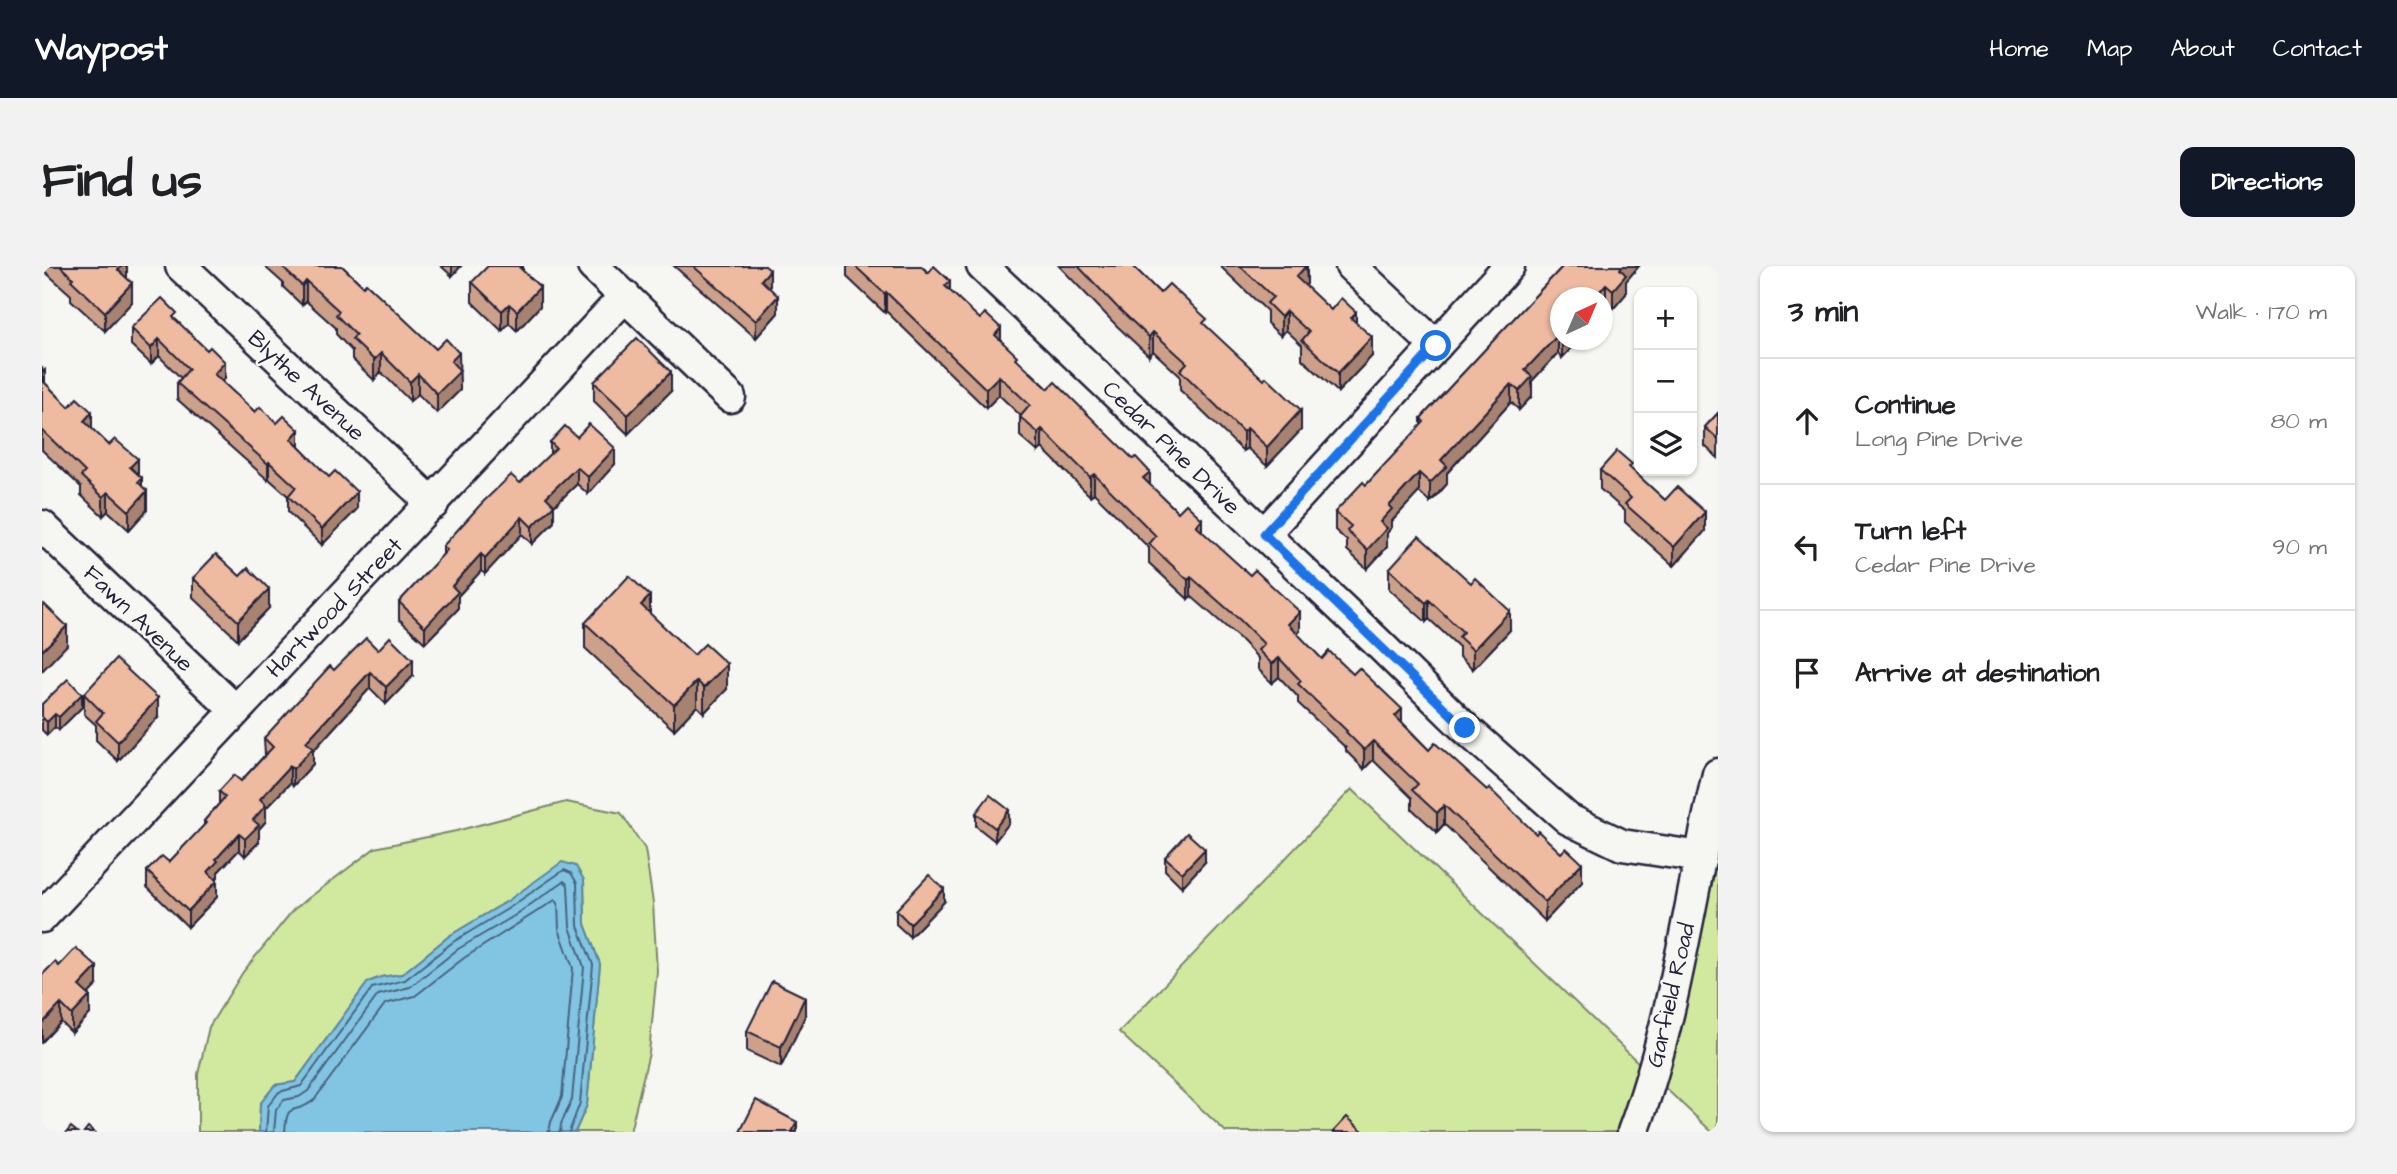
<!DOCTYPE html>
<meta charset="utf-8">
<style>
body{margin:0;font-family:"Architects Daughter",sans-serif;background:#f2f2f2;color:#202124}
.controls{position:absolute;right:21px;top:21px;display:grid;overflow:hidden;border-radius:14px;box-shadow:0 2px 5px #0004}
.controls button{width:63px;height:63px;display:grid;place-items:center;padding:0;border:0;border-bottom:2px solid #e0e0e0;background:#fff;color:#202124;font:35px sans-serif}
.compass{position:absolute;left:1508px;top:21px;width:63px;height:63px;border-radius:50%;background:#fff;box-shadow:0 2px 5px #0004;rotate:44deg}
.stop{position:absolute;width:21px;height:21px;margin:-16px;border:5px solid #1a73e8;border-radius:50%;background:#fff}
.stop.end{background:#1a73e8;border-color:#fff;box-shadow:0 2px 7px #0008}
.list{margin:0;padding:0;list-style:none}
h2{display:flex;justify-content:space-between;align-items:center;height:91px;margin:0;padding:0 28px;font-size:30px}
h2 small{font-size:23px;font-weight:400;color:#757577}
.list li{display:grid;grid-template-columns:46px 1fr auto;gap:21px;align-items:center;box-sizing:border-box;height:126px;padding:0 28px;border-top:2px solid #e0e0e0}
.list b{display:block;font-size:26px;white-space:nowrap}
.list p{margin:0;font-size:23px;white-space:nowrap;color:#757577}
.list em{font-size:23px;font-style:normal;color:#757577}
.icon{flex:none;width:38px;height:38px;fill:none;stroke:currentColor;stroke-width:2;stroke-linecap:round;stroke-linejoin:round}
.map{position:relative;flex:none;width:1676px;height:866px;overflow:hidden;border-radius:14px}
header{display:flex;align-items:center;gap:42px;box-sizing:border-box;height:98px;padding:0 35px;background:#111827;color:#fff}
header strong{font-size:33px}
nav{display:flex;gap:38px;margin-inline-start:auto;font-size:24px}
.intro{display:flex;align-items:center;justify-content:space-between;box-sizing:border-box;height:168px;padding:0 42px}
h1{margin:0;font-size:49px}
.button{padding:18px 32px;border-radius:14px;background:#111827;color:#fff;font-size:24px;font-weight:700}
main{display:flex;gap:42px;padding:0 42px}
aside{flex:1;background:#fff;border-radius:14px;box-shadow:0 2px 5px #0004}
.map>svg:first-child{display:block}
.green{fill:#d1e99e;stroke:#7a866c;stroke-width:2}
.water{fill:#82c5e3;stroke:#5c84a0;stroke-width:2}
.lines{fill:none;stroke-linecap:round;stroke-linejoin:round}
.shore{stroke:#48637e;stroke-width:2}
.minor-casing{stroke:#22223b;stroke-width:35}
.minor{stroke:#f6f6f2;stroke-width:30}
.wall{fill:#cda08a;stroke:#22223b;stroke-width:2}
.shaded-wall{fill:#a78270;stroke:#22223b;stroke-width:2}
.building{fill:#eebaa0;stroke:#22223b;stroke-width:2}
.route{stroke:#1a73e8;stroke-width:9}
.labels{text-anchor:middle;stroke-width:5;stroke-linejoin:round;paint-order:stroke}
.street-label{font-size:23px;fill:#22223b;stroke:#f6f6f2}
</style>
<header>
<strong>Waypost</strong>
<nav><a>Home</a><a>Map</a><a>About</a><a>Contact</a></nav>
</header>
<div class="intro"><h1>Find us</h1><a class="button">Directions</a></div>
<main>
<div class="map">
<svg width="1676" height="866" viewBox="0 0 1676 866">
<rect width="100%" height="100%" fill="#f6f6f2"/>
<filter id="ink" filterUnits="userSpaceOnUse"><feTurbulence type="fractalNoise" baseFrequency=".0143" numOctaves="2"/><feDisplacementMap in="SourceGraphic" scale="14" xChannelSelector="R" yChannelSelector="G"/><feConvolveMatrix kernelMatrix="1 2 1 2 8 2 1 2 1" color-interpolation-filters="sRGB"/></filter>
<g filter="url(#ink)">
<g class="green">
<polygon points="1310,523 1601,801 1580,866 1184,866 1077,766"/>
<polygon points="524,536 579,547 603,583 611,637 615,705 607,787 588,866 533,866 545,839 558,698 543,658 542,614 464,636 407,670 360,708 339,711 326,716 253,816 233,819 218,838 217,866 156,866 156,808 167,761 201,706 251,644 333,582 414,565"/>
<polygon points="1676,562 1676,866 1670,866 1619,818"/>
</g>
<polygon class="water" points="520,596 534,600 542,614 543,658 558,698 545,839 533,866 217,866 218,838 233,819 253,816 326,716 339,711 360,708 407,670 464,636"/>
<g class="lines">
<g class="shore">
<polyline points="224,866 226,840 237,826 259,820 330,722 363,714 411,676 467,642 522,604 529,607 535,617 536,660 551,699 538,837 527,866"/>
<polyline points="232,866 234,844 242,834 257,831 266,825 336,729 368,721 416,683 472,650 522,615 526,619 528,661 542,701 530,834 519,858 518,866"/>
<path d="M243,866C245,832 252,851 272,834L343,738L373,730L422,692L513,634L516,637L517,663L531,702L520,831L509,856L507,866"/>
</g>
<g class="minor-casing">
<g id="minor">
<polyline points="139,0 391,238"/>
<polyline points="551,0 688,131"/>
<polyline points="940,0 1334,375 1423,462 1526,553 1580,579 1659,591"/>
<polyline points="1309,0 1394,80"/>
<polyline points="0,260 193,444"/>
<polyline points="1222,268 1467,0"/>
<path d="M0,651C194,443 390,238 583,30"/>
<path d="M1591,866C1634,751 1648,627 1676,508"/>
</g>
</g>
<use href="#minor" class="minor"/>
</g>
<g class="wall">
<polygon points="0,0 85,0 85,13 90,36 63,65 29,34 29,29 0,3"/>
<polygon points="222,0 300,0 321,20 417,103 418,124 395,147 376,128 368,135 339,106 332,114 310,93 310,85 294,68 294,62 264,35 260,39 241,21 241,17"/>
<polygon points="399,0 419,0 410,10"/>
<polygon points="481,0 481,5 498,40 475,65 467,57 460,65 430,36 430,16"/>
<polygon points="632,0 695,0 728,22 736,47 714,72"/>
<polygon points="805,0 879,0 908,25 959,75 975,93 1136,246 1160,266 1258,365 1255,368 1280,393 1360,456 1387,484 1540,616 1503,655 1402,558 1395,566 1370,543 1370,532 1331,494 1322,503 1304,485 1304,482 1256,437 1256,431 1237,411 1230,417 1216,403 1216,392 1198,373 1149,330 1146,333 1107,297 1107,282 1052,227 1048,230 1000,182 996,186 978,170 978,151 979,150 957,129 944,142 844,45 843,47 805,11"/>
<polygon points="1017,0 1091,0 1118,27 1165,61 1259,164 1225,200 1205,182 1201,185 1138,124 1138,110 1111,85 1107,90 1075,60"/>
<polygon points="1178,0 1265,0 1265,18 1263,20 1289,44 1314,57 1330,90 1296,126 1260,93 1260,79 1244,64 1239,70 1225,57 1225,45"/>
<polygon points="1521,0 1597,0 1584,15 1584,28 1571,43 1564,37 1518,32 1518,74 1537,74 1520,92 1516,87 1490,115 1490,130 1477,144 1469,136 1405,207 1405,218 1394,231 1388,236 1377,226 1350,255 1350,261 1345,267 1345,281 1325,303 1305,284 1305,275 1293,264 1293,246 1324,219 1379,160 1379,152"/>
<polygon points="135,55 183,112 180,116 213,146 257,181 315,243 280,279 246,246 246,230 227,213 226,214 135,133 135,117 139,112 117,90 109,98 89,79 89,62"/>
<polygon points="0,101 3,117 96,208 105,244 87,264 66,245 61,250 39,229 39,221 0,184"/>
<polygon points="552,116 629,125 586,168 552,135"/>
<polygon points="1676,147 1676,192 1663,180 1663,161"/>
<polygon points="535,171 573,198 546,228 535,218 512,240 512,256 490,278 480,268 443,308 439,305 416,330 416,343 383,377 357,353 357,336 401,289 401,280 478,217 508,188 508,176"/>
<polygon points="1558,204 1590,204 1623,234 1663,265 1632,300 1583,256 1583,245 1558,223"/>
<polygon points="1347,303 1468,364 1431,403 1417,390 1417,381 1387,353 1384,356 1347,323"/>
<polygon points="151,312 227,342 196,374 151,331"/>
<polygon points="608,348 685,423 662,447 655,440 632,464 543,382 543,357"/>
<polygon points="336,384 371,410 344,438 328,422 271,485 271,498 251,520 248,517 224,542 224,555 217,563 217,576 203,590 197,584 176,606 176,611 174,613 175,631 146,661 105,621 105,605 127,596 162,560 162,555 177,538 177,525 199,515 223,489 222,472 292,404"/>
<polygon points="42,428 116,451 76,495 54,474 54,459 42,448"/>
<polygon points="0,438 40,441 17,464 13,461 5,469 0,464"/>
<polygon points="934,547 967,557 953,575 934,560"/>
<polygon points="1123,591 1163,596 1140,621 1123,604"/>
<polygon points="902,636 868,671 854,658 854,644"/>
<polygon points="17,700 55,719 46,728 48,748 30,767 19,756 0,776 0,709"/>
<polygon points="763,750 739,801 705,785 705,765"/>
</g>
<g class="shaded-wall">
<polygon points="80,0 85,0 85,13 76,4"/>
<polygon points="410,0 419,0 410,10"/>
<polygon points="1264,0 1265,18 1254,31 1254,11"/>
<polygon points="1581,0 1597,0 1584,15 1584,28 1571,43 1571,24 1578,3"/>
<polygon points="728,4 728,22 719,32 719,14"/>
<polygon points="264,15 264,35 260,39 260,20"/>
<polygon points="908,15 908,34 903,20"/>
<polygon points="90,17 90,36 63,65 63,46"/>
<polygon points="1564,18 1564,37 1560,41 1560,32 1552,32"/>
<polygon points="498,21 498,40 475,65 475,45"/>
<polygon points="844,26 844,45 843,47 843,28"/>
<polygon points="736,30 736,47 714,72 714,55"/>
<polygon points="467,38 467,57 460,65 460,45"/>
<polygon points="1244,45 1244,64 1239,70 1239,51"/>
<polygon points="1314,46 1314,65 1309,52"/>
<polygon points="959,62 959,81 953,69"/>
<polygon points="1111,66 1111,85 1107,90 1107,71"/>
<polygon points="1516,69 1516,87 1490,115 1490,130 1477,144 1477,125 1483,104"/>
<polygon points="1330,71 1330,90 1296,126 1296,107"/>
<polygon points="117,73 117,90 109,98 109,82"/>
<polygon points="1520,74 1537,74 1520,92"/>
<polygon points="339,87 339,106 332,114 332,94"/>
<polygon points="417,87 418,124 395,147 395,128 409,95"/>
<polygon points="183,96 183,112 172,125 172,108"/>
<polygon points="3,104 3,123 0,126 0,107"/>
<polygon points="629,106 629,125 586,168 586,149"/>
<polygon points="376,108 376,128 368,135 368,116"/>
<polygon points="957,110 957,129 944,142 944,123"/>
<polygon points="1469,118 1469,136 1405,207 1405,218 1388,236 1388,217 1399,194"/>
<polygon points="1259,144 1259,164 1225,200 1225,181"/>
<polygon points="50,146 50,166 42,155"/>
<polygon points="1205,162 1205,182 1201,185 1201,166"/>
<polygon points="1000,163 1000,182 996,186 996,167"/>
<polygon points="257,164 257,181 249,173"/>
<polygon points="573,182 573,198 546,228 546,211"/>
<polygon points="96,193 96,212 88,201"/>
<polygon points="227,196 227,213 226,214 226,198"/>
<polygon points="535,201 535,218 512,240 512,256 490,278 490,261 504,231"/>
<polygon points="1108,206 1108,225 1101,212"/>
<polygon points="1377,207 1377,226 1350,255 1350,261 1345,267 1345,281 1325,303 1325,284 1347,240"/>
<polygon points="1052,208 1052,227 1048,230 1048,211"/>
<polygon points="100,212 100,231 105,225 105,244 87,264 87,245 96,216"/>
<polygon points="66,226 66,245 61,250 61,231"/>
<polygon points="315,226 315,243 280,279 280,263"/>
<polygon points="1663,246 1663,265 1632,300 1632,281"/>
<polygon points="480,251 480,268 443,308 443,292"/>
<polygon points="1160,253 1160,272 1154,260"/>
<polygon points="439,288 439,305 416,330 416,343 383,377 383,361 410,320"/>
<polygon points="1149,311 1149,330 1146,333 1146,314"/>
<polygon points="227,323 227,342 196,374 196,355"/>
<polygon points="608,330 608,355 599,339"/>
<polygon points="1387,334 1387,353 1384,356 1384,337"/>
<polygon points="1468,345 1468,364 1431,403 1431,384"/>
<polygon points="1258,346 1258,365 1246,377 1246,358"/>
<polygon points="25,360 25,379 0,405 0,385"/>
<polygon points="1237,392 1237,411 1230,417 1230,398"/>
<polygon points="371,394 371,410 344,438 344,421"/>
<polygon points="685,398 685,423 662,447 662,422"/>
<polygon points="328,406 328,422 271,485 271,498 251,520 251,503 264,476"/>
<polygon points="655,415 655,440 632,464 632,439"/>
<polygon points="40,428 40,441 17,464 17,451"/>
<polygon points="116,432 116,451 76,495 76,476"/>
<polygon points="1360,443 1360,462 1353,450"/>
<polygon points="13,448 13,461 5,469 5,456"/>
<polygon points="1331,475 1331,494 1322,503 1322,484"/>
<polygon points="248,500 248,517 224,542 224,555 217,563 217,576 203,590 203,573 218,533"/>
<polygon points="1402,539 1402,558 1395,566 1395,547"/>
<polygon points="967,544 967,557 953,575 953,562"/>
<polygon points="197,568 197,584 176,606 176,611 166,622 166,606 174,593"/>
<polygon points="1163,583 1163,596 1140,621 1140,607"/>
<polygon points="1540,597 1540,616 1503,655 1503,636"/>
<polygon points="175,615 175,631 146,661 146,645"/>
<polygon points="902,623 902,636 868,671 868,658"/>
<polygon points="55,701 55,719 37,738 37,720"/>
<polygon points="48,730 48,748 30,767 30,749"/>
<polygon points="763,731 763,750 739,801 739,781"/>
<polygon points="19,738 19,756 0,776 0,758"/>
<polygon points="755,856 755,866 750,866"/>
</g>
<g class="building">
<polygon points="18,0 80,0 76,4 90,17 63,46 29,14 31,12"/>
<polygon points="242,0 300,0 321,20 324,17 394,83 404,73 417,87 409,95 418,105 395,128 376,108 368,116 339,87 332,94 310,73 314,69 294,49 297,45 264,15 260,20 241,2"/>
<polygon points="446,0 476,0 498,21 475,45 467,38 460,45 430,16"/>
<polygon points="651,0 723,0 728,4 719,14 736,30 714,55"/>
<polygon points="813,0 879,0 886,7 892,0 908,15 903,20 938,53 943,47 959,62 953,69 975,90 973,92 1006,123 1013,116 1091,193 1094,191 1108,206 1101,212 1136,246 1144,238 1160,253 1154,260 1208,309 1213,304 1258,346 1246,358 1280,393 1287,385 1311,408 1317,402 1360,443 1353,450 1387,484 1393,477 1445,524 1447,522 1494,568 1496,565 1519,587 1524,582 1540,597 1503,636 1402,539 1395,547 1370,524 1376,518 1331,475 1322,484 1304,466 1305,465 1256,418 1259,415 1237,392 1230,398 1216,384 1222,378 1198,354 1149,311 1146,314 1107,278 1114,270 1052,208 1048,211 1000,163 996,167 978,151 988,139 957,110 944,123 844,26 843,28"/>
<polygon points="1036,0 1091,0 1118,27 1127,18 1165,53 1161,57 1222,114 1224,111 1259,144 1225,181 1205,162 1201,166 1138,104 1145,97 1111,66 1107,71 1075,41"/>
<polygon points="1198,0 1264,0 1254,11 1289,44 1299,32 1314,46 1309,52 1330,71 1296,107 1260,74 1267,66 1244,45 1239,51 1225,37 1231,31"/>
<polygon points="1521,0 1581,0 1578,3 1584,9 1571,24 1564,18 1552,32 1518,32 1518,71 1516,69 1483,104 1490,111 1477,125 1469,118 1399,194 1405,200 1388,217 1377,207 1347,240 1350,243 1338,256 1345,262 1325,284 1305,265 1309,260 1293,246 1321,216 1324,219 1382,156 1379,152"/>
<polygon points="120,32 135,47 131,51 165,84 168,81 183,96 172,108 213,146 218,141 235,157 242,150 257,164 249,173 287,211 293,205 315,226 280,263 246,230 254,221 227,196 226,198 135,117 147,103 117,73 109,82 89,62"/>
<polygon points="595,72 629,106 586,149 552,116"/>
<polygon points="0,114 27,141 35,132 50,146 42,155 67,179 73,173 96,193 88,201 100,212 96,216 105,225 87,245 66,226 61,231 39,210 43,206 0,164"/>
<polygon points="1676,147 1676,173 1663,161"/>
<polygon points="547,158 573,182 546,211 535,201 504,231 512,239 490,261 480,251 443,292 439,288 410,320 416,326 383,361 357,336 405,284 401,280 440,237 469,209 478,217 514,182 508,176 523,160 535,171"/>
<polygon points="1575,185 1590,198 1587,201 1623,234 1635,221 1663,246 1632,281 1583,238 1589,232 1558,204"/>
<polygon points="1377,270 1429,317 1433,312 1468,345 1431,384 1417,371 1421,366 1387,334 1384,337 1347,303"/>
<polygon points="174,288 198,310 206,302 227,323 196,355 151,312"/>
<polygon points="587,310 608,330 599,339 652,389 663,378 685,398 662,422 655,415 632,439 543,357"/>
<polygon points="2,338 25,360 0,385 0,340"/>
<polygon points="348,371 371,394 344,421 328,406 264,476 271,482 251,503 248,500 218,533 224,539 211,554 217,559 203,573 197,568 174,593 176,595 166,606 175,615 146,645 105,605 120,590 127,596 164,557 162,555 183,531 177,525 192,509 199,515 231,481 222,472 288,400 292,404 324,372 336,384"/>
<polygon points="74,393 116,432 76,476 54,455 61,447 42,428"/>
<polygon points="26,413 40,428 17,451 13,448 5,456 0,451 0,438"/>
<polygon points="948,529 967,544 953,562 934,547"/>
<polygon points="1145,567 1163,583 1140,607 1123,591"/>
<polygon points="887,609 902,623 868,658 854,644"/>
<polygon points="34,682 55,701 37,720 48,730 30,749 19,738 0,758 0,709 13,696 17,700"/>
<polygon points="730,715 763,731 739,781 705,765"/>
<polygon points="714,834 755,856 750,866 698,866"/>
<polygon points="1305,851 1322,866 1291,866"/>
<polygon points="29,861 35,866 25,866"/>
<polygon points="46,861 52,866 42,866"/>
</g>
</g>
<g class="lines" filter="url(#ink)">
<polyline class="route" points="1394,80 1222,268 1423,462"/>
</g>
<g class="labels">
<g class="street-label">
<text transform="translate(265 119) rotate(43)" y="8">Blythe Avenue</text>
<text transform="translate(1130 181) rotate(44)" y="8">Cedar Pine Drive</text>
<text transform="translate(292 341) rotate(-46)" y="8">Hartwood Street</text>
<text transform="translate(97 352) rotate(44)" y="8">Fawn Avenue</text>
<text transform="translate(1628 729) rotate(-77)" y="8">Garfield Road</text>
</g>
</g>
</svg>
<div class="controls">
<button>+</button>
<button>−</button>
<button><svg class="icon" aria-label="layers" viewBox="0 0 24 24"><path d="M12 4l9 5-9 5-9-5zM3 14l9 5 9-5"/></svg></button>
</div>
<svg class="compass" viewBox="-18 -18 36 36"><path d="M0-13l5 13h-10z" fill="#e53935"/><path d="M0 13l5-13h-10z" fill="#757577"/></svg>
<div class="stop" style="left:1394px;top:80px"></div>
<div class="stop end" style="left:1423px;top:462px"></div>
</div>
<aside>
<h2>3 min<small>Walk · 170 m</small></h2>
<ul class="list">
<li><svg class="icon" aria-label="ahead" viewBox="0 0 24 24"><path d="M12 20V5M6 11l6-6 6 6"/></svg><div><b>Continue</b><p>Long Pine Drive</p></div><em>80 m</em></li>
<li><svg class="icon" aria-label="left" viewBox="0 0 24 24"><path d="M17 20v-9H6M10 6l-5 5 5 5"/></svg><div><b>Turn left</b><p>Cedar Pine Drive</p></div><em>90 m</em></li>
<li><svg class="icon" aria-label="arrive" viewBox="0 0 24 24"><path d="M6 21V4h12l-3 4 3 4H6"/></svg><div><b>Arrive at destination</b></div></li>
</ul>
</aside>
</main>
